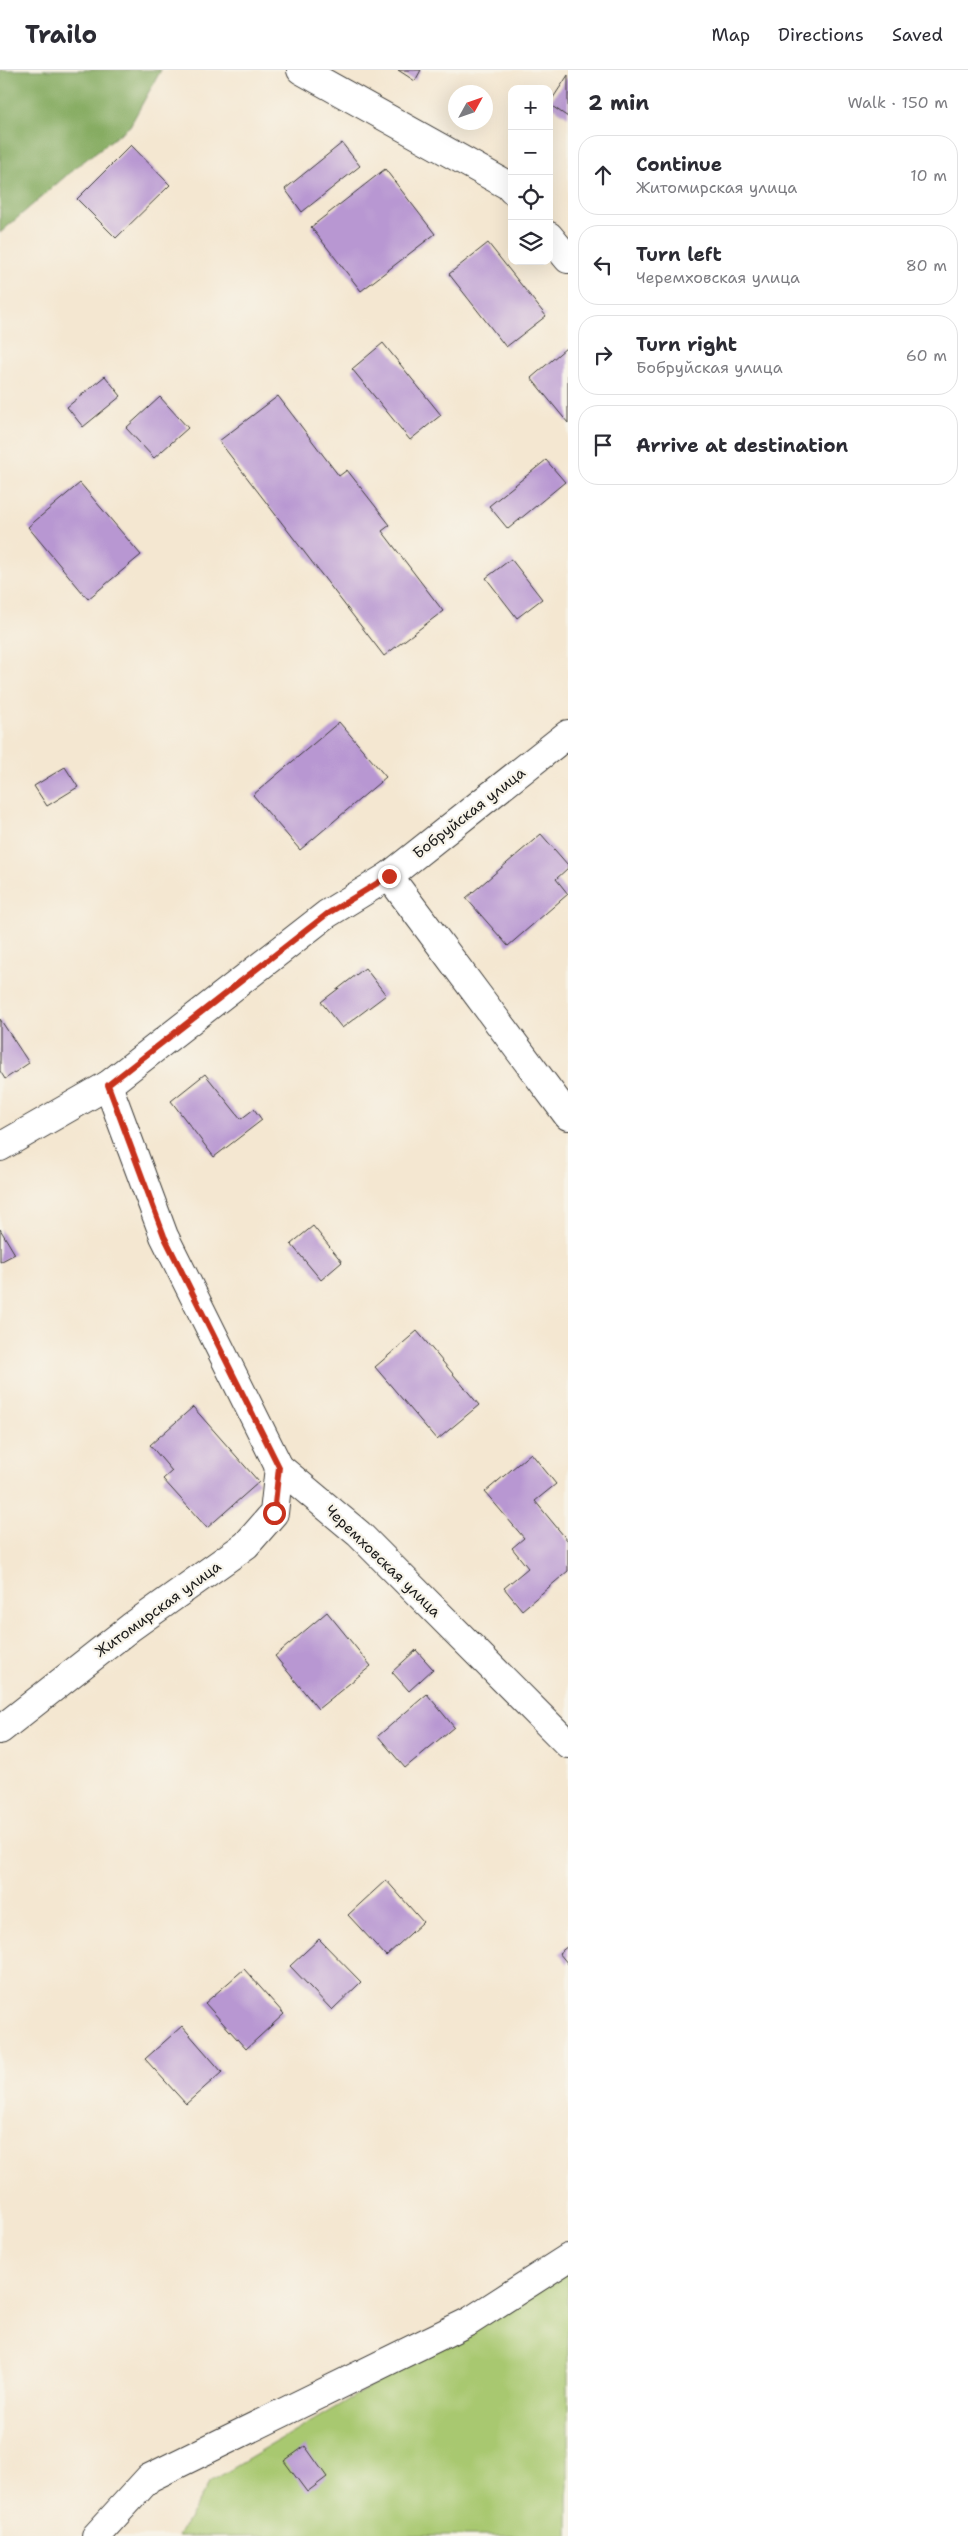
<!DOCTYPE html>
<meta charset="utf-8">
<style>
body{margin:0;font-family:"Shantell Sans",sans-serif;background:#f2f2f3;color:#2b2b33}
.controls{position:absolute;right:15px;top:15px;display:grid;overflow:hidden;border-radius:10px;box-shadow:0 5px 20px #0002}
.controls button{width:45px;height:45px;display:grid;place-items:center;padding:0;border:0;border-bottom:1px solid #e1e1e2;background:#fff;color:#2b2b33;font:25px sans-serif}
.compass{position:absolute;left:448px;top:15px;width:45px;height:45px;border-radius:50%;background:#fff;box-shadow:0 5px 20px #0002;rotate:50deg}
.stop{position:absolute;width:15px;height:15px;margin:-11px;border:4px solid #c8321e;border-radius:50%;background:#fff}
.stop.end{background:#c8321e;border-color:#fff;box-shadow:0 1px 5px #0008}
.list{margin:0;padding:0;list-style:none}
h2{display:flex;justify-content:space-between;align-items:center;height:65px;margin:0;padding:0 20px;font-size:21px}
h2 small{font-size:16px;font-weight:400;color:#7c7c81}
.list li{display:grid;grid-template-columns:32px 1fr auto;gap:15px;align-items:center;box-sizing:border-box;height:80px;margin:0 10px 10px;padding:0 10px;border:1px solid #e1e1e2;border-radius:20px}
.list b{display:block;font-size:19px;white-space:nowrap}
.list p{margin:0;font-size:16px;white-space:nowrap;color:#7c7c81}
.list em{font-size:16px;font-style:normal;color:#7c7c81}
.icon{flex:none;width:28px;height:28px;fill:none;stroke:currentColor;stroke-width:2;stroke-linecap:round;stroke-linejoin:round}
.map{position:relative;flex:none;width:568px;height:2466px;overflow:hidden}
header{display:flex;align-items:center;gap:30px;box-sizing:border-box;height:70px;padding:0 25px;background:#fff;border-bottom:1px solid #e1e1e2}
header strong{font-size:24px}
nav{display:flex;gap:28px;margin-inline-start:auto;font-size:18px}
main{display:flex}
aside{flex:1;background:#fff}
.map>svg:first-child{display:block}
.green{fill:#a8c870;stroke:#627246}
.forest{fill:#86ac62;stroke:#51643f}
.building{fill:#b897d2}
.lines{fill:none;stroke-linecap:round;stroke-linejoin:round}
.minor-casing{stroke:#3c3a37;stroke-width:30}
.minor{stroke:#fff;stroke-width:28}
.route{stroke:#c8321e;stroke-width:6}
.labels{text-anchor:middle;stroke-width:4.5;stroke-linejoin:round;paint-order:stroke}
.street-label{font-size:15px;fill:#1c1c1c;stroke:#f7f3e8}
</style>
<header>
<strong>Trailo</strong>
<nav><a>Map</a><a>Directions</a><a>Saved</a></nav>
</header>
<main>
<div class="map">
<svg width="568" height="2466" viewBox="0 0 568 2466">
<rect width="100%" height="100%" fill="#f7f3e8"/>
<filter id="ink" filterUnits="userSpaceOnUse"><feTurbulence type="fractalNoise" baseFrequency=".02" numOctaves="2"/><feDisplacementMap in="SourceGraphic" scale="10" xChannelSelector="R" yChannelSelector="G"/><feConvolveMatrix kernelMatrix="1 2 1 2 8 2 1 2 1" color-interpolation-filters="sRGB"/></filter>
<filter id="wash" filterUnits="userSpaceOnUse"><feTurbulence type="fractalNoise" baseFrequency=".0096" numOctaves="4" result="noise"/><feDisplacementMap in="SourceGraphic" scale="20" xChannelSelector="R" yChannelSelector="G"/><feGaussianBlur stdDeviation="1.12" result="paint"/><feColorMatrix in="noise" values="0 0 0 0 0 0 0 0 0 0 0 0 0 0 0 0 0 1.4 0 .05"/><feComposite in="paint" operator="in"/></filter>
<g filter="url(#wash)">
<rect width="100%" height="100%" fill="#f4e7d1"/>
<polygon class="green" points="568,2199 568,2466 178,2466 210,2412"/>
<polygon class="forest" points="0,0 161,0 130,56 75,98 0,163"/>
<g id="blocks">
<g class="building">
<polygon points="398,0 421,0 415,11"/>
<polygon points="568,5 568,47 549,34"/>
<polygon points="342,73 360,96 302,142 285,119"/>
<polygon points="131,75 170,115 116,168 77,129"/>
<polygon points="385,99 435,164 361,221 311,157"/>
<polygon points="488,173 546,246 506,277 449,204"/>
<polygon points="383,273 441,345 410,370 352,299"/>
<polygon points="566,278 568,281 568,353 531,308"/>
<polygon points="105,306 121,326 83,357 67,337"/>
<polygon points="278,326 339,406 347,400 390,455 382,461 443,541 384,586 219,371"/>
<polygon points="160,327 188,358 154,388 126,358"/>
<polygon points="546,390 565,412 508,459 489,436"/>
<polygon points="80,413 141,485 88,529 28,457"/>
<polygon points="511,489 542,529 517,548 486,508"/>
<polygon points="339,652 386,707 300,780 253,725"/>
<polygon points="65,697 78,717 47,736 34,716"/>
<polygon points="541,764 568,795 568,798 556,809 568,824 508,876 466,828"/>
<polygon points="365,898 386,925 342,958 321,932"/>
<polygon points="0,949 29,993 5,1009 0,1001"/>
<polygon points="205,1004 241,1049 254,1039 262,1050 214,1087 171,1031"/>
<polygon points="313,1156 342,1192 321,1210 291,1174"/>
<polygon points="0,1159 15,1184 0,1192"/>
<polygon points="417,1261 479,1335 437,1370 375,1297"/>
<polygon points="193,1337 259,1412 207,1458 163,1409 172,1401 150,1375"/>
<polygon points="531,1383 556,1414 535,1431 568,1471 568,1501 522,1540 504,1518 528,1498 512,1478 524,1468 485,1422"/>
<polygon points="327,1542 371,1596 318,1639 275,1586"/>
<polygon points="416,1580 433,1599 409,1621 392,1602"/>
<polygon points="427,1624 454,1657 405,1698 378,1666"/>
<polygon points="386,1810 423,1852 386,1886 348,1845"/>
<polygon points="319,1869 361,1912 332,1940 290,1896"/>
<polygon points="568,1876 568,1894 559,1883"/>
<polygon points="244,1899 284,1944 246,1979 205,1933"/>
<polygon points="182,1956 222,2002 186,2034 145,1989"/>
<polygon points="305,2376 327,2407 307,2422 284,2391"/>
</g>
</g>
</g>
<g filter="url(#ink)">
<use href="#blocks" fill-opacity="0" stroke="#3c3a37" stroke-width="1"/>
<g class="lines">
<g class="minor-casing">
<g id="minor">
<polyline points="301,0 509,116 512,120"/>
<polyline points="549,166 568,189"/>
<polyline points="389,806 568,1046"/>
<polyline points="108,1015 164,1166 279,1397 359,1464 568,1674"/>
<polyline points="0,1077 108,1015 327,844 389,806 568,664"/>
<polyline points="0,1660 131,1557 246,1475 274,1443 279,1397"/>
<polyline points="96,2466 149,2408 470,2251 568,2188"/>
</g>
</g>
<use href="#minor" class="minor"/>
</g>
</g>
<g class="lines" filter="url(#ink)">
<polyline class="route" points="274,1443 279,1397 164,1166 108,1015 327,844 389,806"/>
</g>
<g class="labels">
<g class="street-label">
<text transform="translate(469 743) rotate(-38)" y="5">Бобруйская улица</text>
<text transform="translate(383 1491) rotate(44)" y="5">Черемховская улица</text>
<text transform="translate(158 1539) rotate(-36)" y="5">Житомирская улица</text>
</g>
</g>
</svg>
<div class="controls">
<button>+</button>
<button>−</button>
<button><svg class="icon" aria-label="locate" viewBox="0 0 24 24"><circle cx="12" cy="12" r="6"/><path d="M12 2v4M12 18v4M2 12h4M18 12h4"/></svg></button>
<button><svg class="icon" aria-label="layers" viewBox="0 0 24 24"><path d="M12 4l9 5-9 5-9-5zM3 14l9 5 9-5"/></svg></button>
</div>
<svg class="compass" viewBox="-18 -18 36 36"><path d="M0-13l5 13h-10z" fill="#e53935"/><path d="M0 13l5-13h-10z" fill="#7c7c81"/></svg>
<div class="stop" style="left:274px;top:1443px"></div>
<div class="stop end" style="left:389px;top:806px"></div>
</div>
<aside>
<h2>2 min<small>Walk · 150 m</small></h2>
<ul class="list">
<li><svg class="icon" aria-label="ahead" viewBox="0 0 24 24"><path d="M12 20V5M6 11l6-6 6 6"/></svg><div><b>Continue</b><p>Житомирская улица</p></div><em>10 m</em></li>
<li><svg class="icon" aria-label="left" viewBox="0 0 24 24"><path d="M17 20v-9H6M10 6l-5 5 5 5"/></svg><div><b>Turn left</b><p>Черемховская улица</p></div><em>80 m</em></li>
<li><svg class="icon" aria-label="right" viewBox="0 0 24 24"><path d="M7 20v-9h11M14 6l5 5-5 5"/></svg><div><b>Turn right</b><p>Бобруйская улица</p></div><em>60 m</em></li>
<li><svg class="icon" aria-label="arrive" viewBox="0 0 24 24"><path d="M6 21V4h12l-3 4 3 4H6"/></svg><div><b>Arrive at destination</b></div></li>
</ul>
</aside>
</main>
